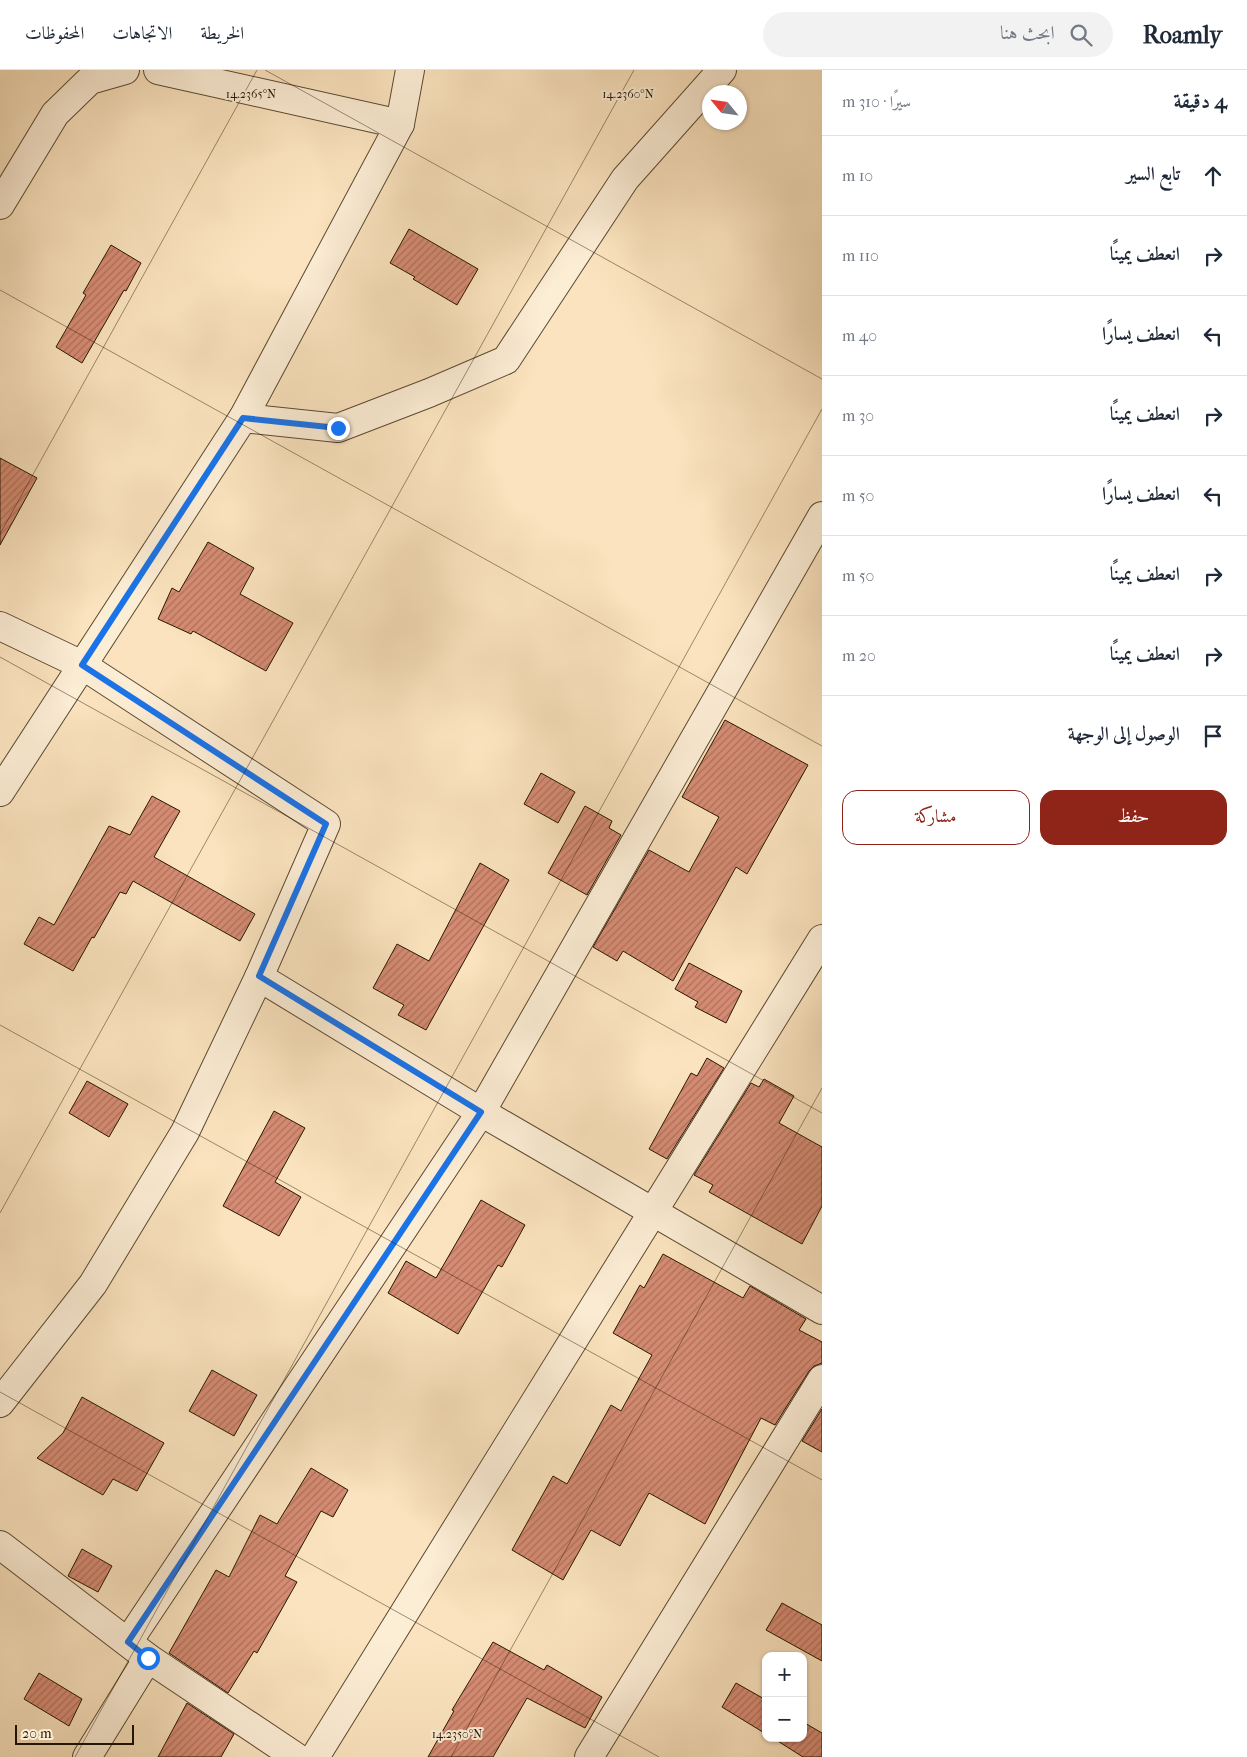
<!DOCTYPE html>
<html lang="ar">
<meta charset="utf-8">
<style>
body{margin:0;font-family:"IM FELL French Canon",Amiri,serif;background:#f2f2f3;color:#1f2937;direction:rtl}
.controls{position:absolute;right:15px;bottom:15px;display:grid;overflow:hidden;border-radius:10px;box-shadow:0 1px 4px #0004}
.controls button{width:45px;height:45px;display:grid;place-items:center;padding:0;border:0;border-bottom:1px solid #e0e1e3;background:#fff;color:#1f2937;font:25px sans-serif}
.compass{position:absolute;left:702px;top:15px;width:45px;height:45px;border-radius:50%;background:#fff;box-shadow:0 1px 4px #0004;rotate:299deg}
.scale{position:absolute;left:15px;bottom:12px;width:119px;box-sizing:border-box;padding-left:5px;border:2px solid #271601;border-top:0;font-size:14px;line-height:18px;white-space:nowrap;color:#271601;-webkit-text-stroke:4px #fcedd5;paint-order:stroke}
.stop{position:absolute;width:15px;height:15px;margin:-11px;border:4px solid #1a73e8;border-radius:50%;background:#fff}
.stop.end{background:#1a73e8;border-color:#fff;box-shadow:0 1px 5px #0008}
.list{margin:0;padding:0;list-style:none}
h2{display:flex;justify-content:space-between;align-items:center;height:65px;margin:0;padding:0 20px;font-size:21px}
h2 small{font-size:16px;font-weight:400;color:#747a83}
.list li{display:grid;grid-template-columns:32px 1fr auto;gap:15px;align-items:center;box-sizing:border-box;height:80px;padding:0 20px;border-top:1px solid #e0e1e3}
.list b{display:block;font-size:19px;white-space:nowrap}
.list em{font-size:16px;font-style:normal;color:#747a83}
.actions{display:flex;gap:10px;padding:15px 20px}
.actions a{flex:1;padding:11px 0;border:1px solid #8f2418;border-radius:15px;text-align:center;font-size:18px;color:#8f2418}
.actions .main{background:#8f2418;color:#fff}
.icon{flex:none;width:28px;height:28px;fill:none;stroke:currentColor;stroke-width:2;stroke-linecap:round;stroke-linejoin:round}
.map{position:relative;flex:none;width:822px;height:1687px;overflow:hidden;direction:ltr}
header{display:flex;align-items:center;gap:30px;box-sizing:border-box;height:70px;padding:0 25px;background:#fff;border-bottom:1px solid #e0e1e3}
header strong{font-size:24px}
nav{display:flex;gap:28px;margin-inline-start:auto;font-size:18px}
.search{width:350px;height:45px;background:#f2f2f3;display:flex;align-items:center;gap:12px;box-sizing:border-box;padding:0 18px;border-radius:28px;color:#747a83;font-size:19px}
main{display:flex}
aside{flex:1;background:#fff}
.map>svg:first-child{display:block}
.building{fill:url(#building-hatch);stroke:#271601}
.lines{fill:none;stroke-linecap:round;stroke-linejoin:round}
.minor-casing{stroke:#5c4930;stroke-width:30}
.minor{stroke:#fcedd5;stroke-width:28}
.route{stroke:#1a73e8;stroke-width:6}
.ticks{fill:none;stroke:#271601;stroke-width:1;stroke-opacity:0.45}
.ticks-label{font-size:12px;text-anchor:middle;fill:#271601;stroke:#fcedd5;stroke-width:4;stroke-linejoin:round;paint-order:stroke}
</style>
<header>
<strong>Roamly</strong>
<div class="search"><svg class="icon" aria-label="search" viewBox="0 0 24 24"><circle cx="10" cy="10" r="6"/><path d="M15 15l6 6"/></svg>ابحث هنا</div>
<nav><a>الخريطة</a><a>الاتجاهات</a><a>المحفوظات</a></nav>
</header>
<main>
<aside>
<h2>4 دقيقة<small>سيرًا · 310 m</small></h2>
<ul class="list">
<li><svg class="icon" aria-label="ahead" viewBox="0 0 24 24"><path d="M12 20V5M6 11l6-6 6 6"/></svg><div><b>تابع السير</b></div><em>10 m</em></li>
<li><svg class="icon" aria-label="right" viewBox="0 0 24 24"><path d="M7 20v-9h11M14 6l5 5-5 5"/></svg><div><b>انعطف يمينًا</b></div><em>110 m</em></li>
<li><svg class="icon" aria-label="left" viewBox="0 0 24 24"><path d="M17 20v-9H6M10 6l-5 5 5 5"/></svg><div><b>انعطف يسارًا</b></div><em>40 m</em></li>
<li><svg class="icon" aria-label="right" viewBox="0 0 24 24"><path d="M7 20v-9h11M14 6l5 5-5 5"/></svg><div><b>انعطف يمينًا</b></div><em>30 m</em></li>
<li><svg class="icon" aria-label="left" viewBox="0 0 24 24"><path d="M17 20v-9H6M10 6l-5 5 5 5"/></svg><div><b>انعطف يسارًا</b></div><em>50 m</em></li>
<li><svg class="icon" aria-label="right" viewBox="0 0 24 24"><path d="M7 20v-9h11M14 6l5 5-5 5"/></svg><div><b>انعطف يمينًا</b></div><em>50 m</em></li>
<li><svg class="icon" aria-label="right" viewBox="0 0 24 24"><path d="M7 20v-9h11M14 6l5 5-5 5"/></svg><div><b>انعطف يمينًا</b></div><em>20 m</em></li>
<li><svg class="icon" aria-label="arrive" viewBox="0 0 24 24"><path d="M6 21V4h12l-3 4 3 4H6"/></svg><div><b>الوصول إلى الوجهة</b></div></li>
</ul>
<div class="actions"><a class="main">حفظ</a><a>مشاركة</a></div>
</aside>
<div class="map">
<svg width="822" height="1687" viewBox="0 0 822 1687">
<defs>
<pattern id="building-hatch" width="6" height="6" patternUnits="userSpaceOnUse" patternTransform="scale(1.25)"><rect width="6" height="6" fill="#d68c74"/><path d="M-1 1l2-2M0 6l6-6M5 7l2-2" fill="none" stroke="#ae715d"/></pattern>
</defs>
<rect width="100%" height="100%" fill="#fae3be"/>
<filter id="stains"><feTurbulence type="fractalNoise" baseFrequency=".004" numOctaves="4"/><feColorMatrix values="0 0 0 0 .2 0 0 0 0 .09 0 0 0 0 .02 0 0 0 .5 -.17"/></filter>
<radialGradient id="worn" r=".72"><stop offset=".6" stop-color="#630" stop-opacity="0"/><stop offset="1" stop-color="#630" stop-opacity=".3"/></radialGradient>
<g class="building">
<polygon points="409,159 478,199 457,235 413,209 415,207 390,193"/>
<polygon points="111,175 141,193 126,221 124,220 82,293 56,277 86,225 83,223"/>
<polygon points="0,388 37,408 0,475"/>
<polygon points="208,472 254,498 240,524 293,553 266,601 193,561 191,564 158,549 172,518 179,522"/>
<polygon points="725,650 808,695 747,804 736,797 673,911 623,881 617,891 593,877 649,780 689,802 719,747 682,727"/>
<polygon points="541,703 575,722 558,753 524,734"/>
<polygon points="152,726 180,741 154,787 255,844 240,871 133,811 126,824 120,822 94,868 92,867 73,901 24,874 39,847 54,855 109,756 130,765"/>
<polygon points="585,736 612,751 609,758 621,765 587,825 548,803"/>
<polygon points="480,793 509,810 426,960 398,945 404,935 373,918 397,874 429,891"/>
<polygon points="689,893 742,921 726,953 695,937 698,932 675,919"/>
<polygon points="707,988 724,998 667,1089 649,1079 691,1003 697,1006"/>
<polygon points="764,1009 794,1026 779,1053 822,1077 822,1136 802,1174 709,1122 713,1115 694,1105 751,1013 759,1017"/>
<polygon points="87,1011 128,1034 109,1067 69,1043"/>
<polygon points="274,1041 305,1058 275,1112 301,1127 279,1166 223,1136"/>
<polygon points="481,1130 525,1155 502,1197 498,1195 458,1264 388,1223 406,1191 436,1208"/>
<polygon points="663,1184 743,1228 750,1216 806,1249 799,1260 822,1272 822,1293 814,1296 809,1301 775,1355 761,1348 705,1454 649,1423 620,1476 591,1460 563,1510 512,1480 553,1406 567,1414 611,1335 621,1341 652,1285 613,1263 640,1215 644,1218"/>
<polygon points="212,1300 257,1325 234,1366 189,1341"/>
<polygon points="82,1327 164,1373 137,1421 113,1409 103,1425 37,1388 63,1363"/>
<polygon points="822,1339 822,1382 802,1371"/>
<polygon points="311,1398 348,1420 333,1447 321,1441 285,1506 297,1512 257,1583 254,1581 228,1623 169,1583 216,1500 229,1507 260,1445 277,1454"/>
<polygon points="82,1479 112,1496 98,1522 68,1506"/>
<polygon points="782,1533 822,1555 822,1591 766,1560"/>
<polygon points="493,1572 544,1600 547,1595 602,1627 585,1658 527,1628 493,1687 428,1687 454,1641 452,1640"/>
<polygon points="39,1603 82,1629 69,1656 24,1629"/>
<polygon points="736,1613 766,1630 766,1664 722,1637"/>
<polygon points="187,1633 234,1664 221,1687 158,1687"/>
<polygon points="803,1652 822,1663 822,1687 803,1687 773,1668 803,1668"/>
</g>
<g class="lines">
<g class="minor-casing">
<g id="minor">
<polyline points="158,0 400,54"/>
<polyline points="0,135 55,44 90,10 125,0"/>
<polyline points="243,348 338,358 429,323 506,290 625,109 722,0"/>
<polyline points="0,556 82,595 326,754 259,907 185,1062 93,1214 0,1333"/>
<polyline points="0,722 243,348 400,54 410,0"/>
<polyline points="259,907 481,1042 822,1240"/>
<polyline points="0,1475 148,1588 296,1687"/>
<polyline points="128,1572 481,1042 822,446"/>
<polyline points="87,1687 148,1588"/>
<polyline points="315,1687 822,869"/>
<polyline points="589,1687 822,1309"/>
</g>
</g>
<use href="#minor" class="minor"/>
</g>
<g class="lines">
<polyline class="route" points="148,1588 128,1572 481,1042 259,906 326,754 82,595 243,348 338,358"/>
</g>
<path class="ticks" d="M265,0L822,309M0,220L822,676M0,464L257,0M0,587L822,1043M0,955L822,1410M0,1143L634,0M0,1322L659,1687M75,1687L822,339M451,1687L822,1018"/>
<g class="ticks-label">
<text x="251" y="28">14.2365°N</text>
<text x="628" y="28">14.2360°N</text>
<text x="457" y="1668">14.2350°N</text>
</g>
<rect width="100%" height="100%" filter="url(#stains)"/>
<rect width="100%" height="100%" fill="url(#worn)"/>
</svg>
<div class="controls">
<button>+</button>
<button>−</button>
</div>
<svg class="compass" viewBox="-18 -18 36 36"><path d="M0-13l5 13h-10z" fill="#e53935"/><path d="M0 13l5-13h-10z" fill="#747a83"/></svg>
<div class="scale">20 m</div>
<div class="stop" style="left:148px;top:1588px"></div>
<div class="stop end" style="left:338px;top:358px"></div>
</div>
</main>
